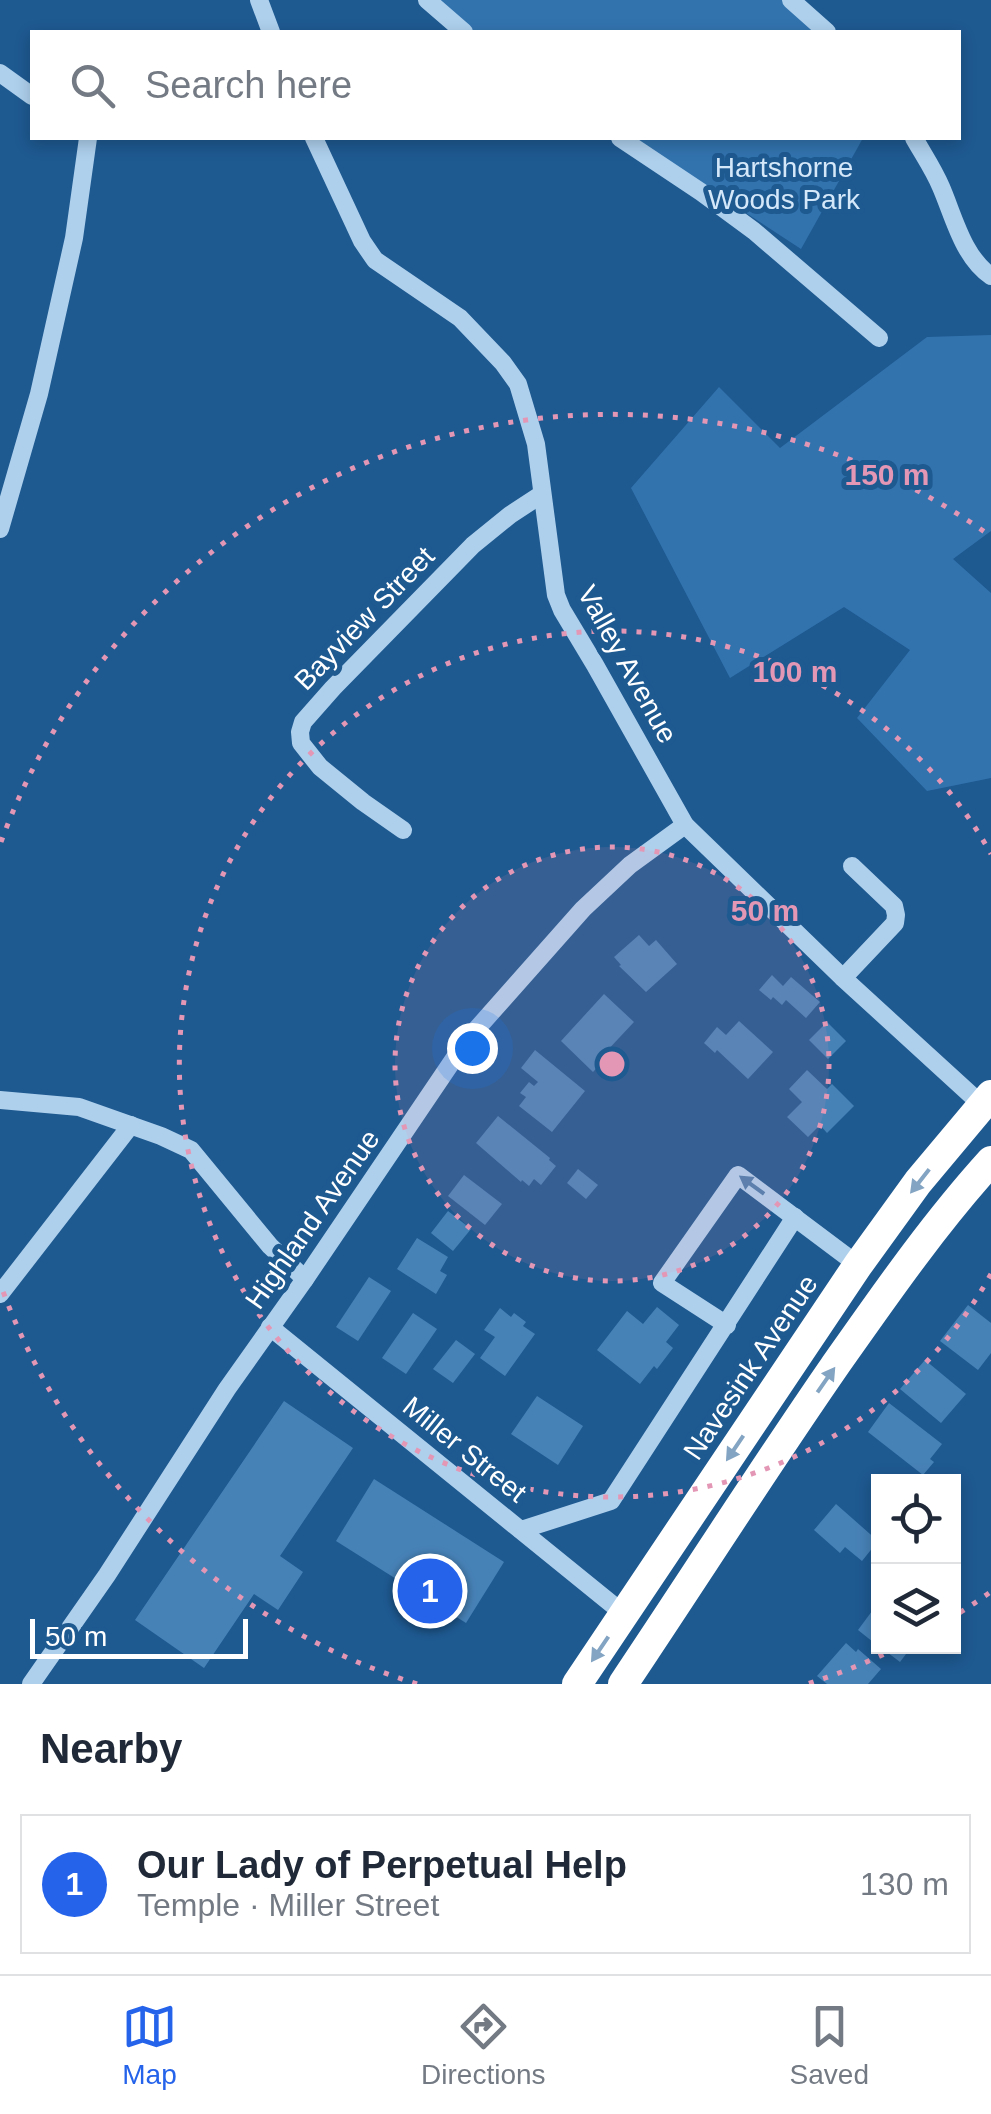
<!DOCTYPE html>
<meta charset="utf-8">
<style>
body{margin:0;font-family:Arial,sans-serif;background:#f2f2f3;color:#1f2937}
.controls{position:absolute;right:30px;bottom:30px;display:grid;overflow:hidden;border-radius:0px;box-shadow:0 5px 15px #0003}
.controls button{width:90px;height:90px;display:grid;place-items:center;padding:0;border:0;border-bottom:2px solid #e0e1e3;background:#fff;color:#1f2937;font:50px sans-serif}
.scale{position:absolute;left:30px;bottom:25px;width:218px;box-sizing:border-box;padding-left:10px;border:5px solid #fff;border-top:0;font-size:28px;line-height:35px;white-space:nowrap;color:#fff;-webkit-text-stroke:8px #1e5990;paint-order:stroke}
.you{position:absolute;left:472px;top:1048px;width:35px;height:35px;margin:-25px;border:8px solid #fff;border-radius:50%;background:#1a73e8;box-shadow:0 0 0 15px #1a73e833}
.badge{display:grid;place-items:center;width:65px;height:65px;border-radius:50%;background:#2563eb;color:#fff;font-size:32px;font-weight:700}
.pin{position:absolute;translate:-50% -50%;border:5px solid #fff;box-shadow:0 2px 10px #0006}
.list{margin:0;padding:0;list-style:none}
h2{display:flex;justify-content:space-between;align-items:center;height:130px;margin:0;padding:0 40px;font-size:42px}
h2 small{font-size:32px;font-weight:400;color:#747a83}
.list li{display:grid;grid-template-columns:65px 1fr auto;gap:30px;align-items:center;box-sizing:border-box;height:140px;margin:0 20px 20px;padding:0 20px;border:2px solid #e0e1e3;border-radius:0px}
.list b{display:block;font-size:38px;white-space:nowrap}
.list p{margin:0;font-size:32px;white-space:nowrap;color:#747a83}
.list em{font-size:32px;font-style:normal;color:#747a83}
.icon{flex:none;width:55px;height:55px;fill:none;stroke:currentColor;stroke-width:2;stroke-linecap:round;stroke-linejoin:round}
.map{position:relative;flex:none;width:991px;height:1684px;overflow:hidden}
.search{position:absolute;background:#fff;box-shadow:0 5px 15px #0003;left:30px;right:30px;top:30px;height:110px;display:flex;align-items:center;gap:25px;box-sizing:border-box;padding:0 35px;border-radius:0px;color:#747a83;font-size:38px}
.sheet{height:290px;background:#fff}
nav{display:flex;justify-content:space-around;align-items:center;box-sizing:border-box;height:140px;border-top:2px solid #e0e1e3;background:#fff;font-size:28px;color:#747a83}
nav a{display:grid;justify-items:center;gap:5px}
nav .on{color:#2563eb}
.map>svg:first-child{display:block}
.green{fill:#3273ae}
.building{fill:#4782b7}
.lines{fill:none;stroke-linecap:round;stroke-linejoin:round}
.minor{stroke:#aed0ed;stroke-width:18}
.highway{stroke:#fff;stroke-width:30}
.oneway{fill:#83a4c2}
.oneway2{fill:#497dac}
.ring{fill:none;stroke:#e497b5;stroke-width:5;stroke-dasharray:5 10}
.labels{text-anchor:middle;stroke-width:10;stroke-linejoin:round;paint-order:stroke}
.park-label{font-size:28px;fill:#d4e8fa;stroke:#1e5990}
.street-label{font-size:28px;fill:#fff;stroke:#1e5990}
.centre{fill:#e497b5;stroke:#1e5990;stroke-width:5}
.ring-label{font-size:30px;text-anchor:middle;font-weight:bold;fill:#e497b5;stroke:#1e5990;stroke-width:10;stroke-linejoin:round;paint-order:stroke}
</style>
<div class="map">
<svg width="991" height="1684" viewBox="0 0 991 1684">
<rect width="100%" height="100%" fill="#1e5990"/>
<g class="green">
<polygon points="425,0 797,0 825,32 474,32"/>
<polygon points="632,138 863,138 801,249"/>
<polygon points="991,335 991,531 953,559 991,593 991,778 927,791 857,718 910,650 844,607 730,678 631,488 719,387 780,448 927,337"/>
</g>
<g class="building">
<polygon points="639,935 649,946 656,940 677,964 646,992 619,966 621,965 614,957"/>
<polygon points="772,975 783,986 791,977 820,1002 806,1018 786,1000 782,1005 773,997 771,1000 759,990"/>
<polygon points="604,994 634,1022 604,1054 607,1057 593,1072 561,1041"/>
<polygon points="739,1021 773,1052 748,1079 717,1050 715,1053 704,1043 717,1027 726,1035"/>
<polygon points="827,1022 846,1041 828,1059 809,1040"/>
<polygon points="535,1050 585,1091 552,1132 519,1106 526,1097 520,1093 529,1082 534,1086 538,1082 521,1068"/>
<polygon points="807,1070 827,1089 832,1084 854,1106 827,1133 820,1125 808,1137 787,1117 802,1102 789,1089"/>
<polygon points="498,1116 550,1158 549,1160 556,1166 541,1185 534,1179 529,1186 522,1180 521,1182 476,1143"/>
<polygon points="578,1169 598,1185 586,1199 567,1183"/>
<polygon points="464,1175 502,1204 485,1225 448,1196"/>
<polygon points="448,1211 471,1229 453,1251 431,1233"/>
<polygon points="417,1238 448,1257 440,1271 447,1275 436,1294 397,1269"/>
<polygon points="369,1277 391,1291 358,1341 336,1327"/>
<polygon points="968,1305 991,1323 991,1353 978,1370 940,1341"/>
<polygon points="657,1307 679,1325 666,1342 673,1348 657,1369 654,1366 640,1384 597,1350 627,1311 643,1324"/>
<polygon points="500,1308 511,1317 514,1313 526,1322 523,1326 535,1334 505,1376 480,1358 495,1337 484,1330"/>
<polygon points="413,1313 437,1329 406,1374 382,1358"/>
<polygon points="456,1340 475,1354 453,1383 433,1369"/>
<polygon points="925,1360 966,1394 941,1423 900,1389"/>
<polygon points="537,1396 583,1426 558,1465 511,1434"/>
<polygon points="284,1401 353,1448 280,1556 303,1572 278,1610 254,1594 204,1668 135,1620"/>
<polygon points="889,1403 942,1444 930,1459 934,1462 923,1475 868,1432"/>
<polygon points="374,1479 504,1562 466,1623 336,1541"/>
<polygon points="836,1504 878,1541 862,1561 845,1547 840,1553 814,1530"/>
<polygon points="878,1603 878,1646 858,1630"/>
<polygon points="846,1643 856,1652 858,1649 881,1669 868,1684 827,1684 817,1676"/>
<polygon points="879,1646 912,1646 900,1662"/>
</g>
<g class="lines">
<g class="minor">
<polyline points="259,0 271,32"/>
<polyline points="427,0 464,32"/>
<polyline points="791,0 827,32"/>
<polyline points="0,73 32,96"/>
<polyline points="314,138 362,241 375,260 460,318 503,363 518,384 536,444 556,595 562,610 595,665 685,825 843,978 982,1105"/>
<polyline points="620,138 701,192 754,231 879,338"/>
<path d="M914,138C923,154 934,170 941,187C954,217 963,257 991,276"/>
<polyline points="0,529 39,394 74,238 88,138"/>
<polyline points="403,830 363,802 320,767 301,743 300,732 303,722 333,688 473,545 510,515 542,494"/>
<polyline points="843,978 895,923 896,915 894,906 852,866"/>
<polyline points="0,1100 79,1107 161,1136 191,1150 270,1246 305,1279"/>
<polyline points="0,1294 131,1125"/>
<polyline points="727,1325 662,1283 738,1175 858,1265"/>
<polyline points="270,1327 624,1614"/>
<polyline points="521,1530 611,1501 795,1217"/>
<polyline points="31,1684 107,1575 227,1389 305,1279 466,1041 583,909 630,865 685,825"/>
</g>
<g class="highway">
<polyline points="577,1684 858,1265 918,1182 991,1095"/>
<path d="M623,1684C694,1578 762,1471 834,1367C884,1296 933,1225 991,1161"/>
</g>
</g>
<defs><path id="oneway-solid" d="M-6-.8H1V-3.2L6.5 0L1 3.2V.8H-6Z" transform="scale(2.5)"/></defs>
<g class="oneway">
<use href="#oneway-solid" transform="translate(920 1181) rotate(128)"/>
<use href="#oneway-solid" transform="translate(826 1380) rotate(-55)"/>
<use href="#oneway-solid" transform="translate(735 1448) rotate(124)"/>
<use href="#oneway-solid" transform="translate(600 1649) rotate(124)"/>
</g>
<use class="oneway2" href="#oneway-solid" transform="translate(752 1185) rotate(-144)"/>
<circle cx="612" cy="1064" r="217" fill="#e497b5" fill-opacity=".12"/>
<g class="ring">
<circle cx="612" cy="1064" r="217"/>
<path d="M991 1274A433 433 0 1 1 991 854"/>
<path d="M989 1593A650 650 0 0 1 956 1615M897 1648A650 650 0 0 1 807 1684M417 1684A650 650 0 0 1 1 1286M1 842A650 650 0 0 1 989 535"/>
</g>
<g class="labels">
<g class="park-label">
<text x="784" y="177">Hartshorne<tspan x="784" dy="32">Woods Park</tspan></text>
</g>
<g class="street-label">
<text transform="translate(364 618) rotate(-46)" y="10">Bayview Street</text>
<text transform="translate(628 664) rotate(61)" y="10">Valley Avenue</text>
<text transform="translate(312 1219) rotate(-55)" y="10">Highland Avenue</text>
<text transform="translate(750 1367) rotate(-56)" y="10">Navesink Avenue</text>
<text transform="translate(465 1449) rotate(39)" y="10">Miller Street</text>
</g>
</g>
<circle cx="612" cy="1064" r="15" class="centre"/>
<g class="ring-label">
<text x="887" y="485">150 m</text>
<text x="795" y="682">100 m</text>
<text x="765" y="921">50 m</text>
</g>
</svg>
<div class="controls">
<button><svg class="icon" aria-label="locate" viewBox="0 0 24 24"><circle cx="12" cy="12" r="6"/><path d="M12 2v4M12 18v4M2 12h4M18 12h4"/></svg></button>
<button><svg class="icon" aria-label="layers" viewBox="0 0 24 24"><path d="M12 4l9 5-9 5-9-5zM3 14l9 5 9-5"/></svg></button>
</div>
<div class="scale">50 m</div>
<div class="you"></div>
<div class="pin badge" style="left:430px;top:1591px">1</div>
<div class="search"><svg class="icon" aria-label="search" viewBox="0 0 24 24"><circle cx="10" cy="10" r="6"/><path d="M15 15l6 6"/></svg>Search here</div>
</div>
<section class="sheet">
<h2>Nearby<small></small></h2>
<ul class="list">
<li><span class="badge">1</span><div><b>Our Lady of Perpetual Help</b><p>Temple · Miller Street</p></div><em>130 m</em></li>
</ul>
</section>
<nav>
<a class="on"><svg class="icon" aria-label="map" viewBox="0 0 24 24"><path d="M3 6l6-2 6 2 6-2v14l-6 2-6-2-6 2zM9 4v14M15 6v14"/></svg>Map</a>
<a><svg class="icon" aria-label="directions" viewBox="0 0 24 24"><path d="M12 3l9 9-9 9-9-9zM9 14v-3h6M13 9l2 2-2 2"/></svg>Directions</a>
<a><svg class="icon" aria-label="saved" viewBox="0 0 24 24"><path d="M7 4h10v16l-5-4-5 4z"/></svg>Saved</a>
</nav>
